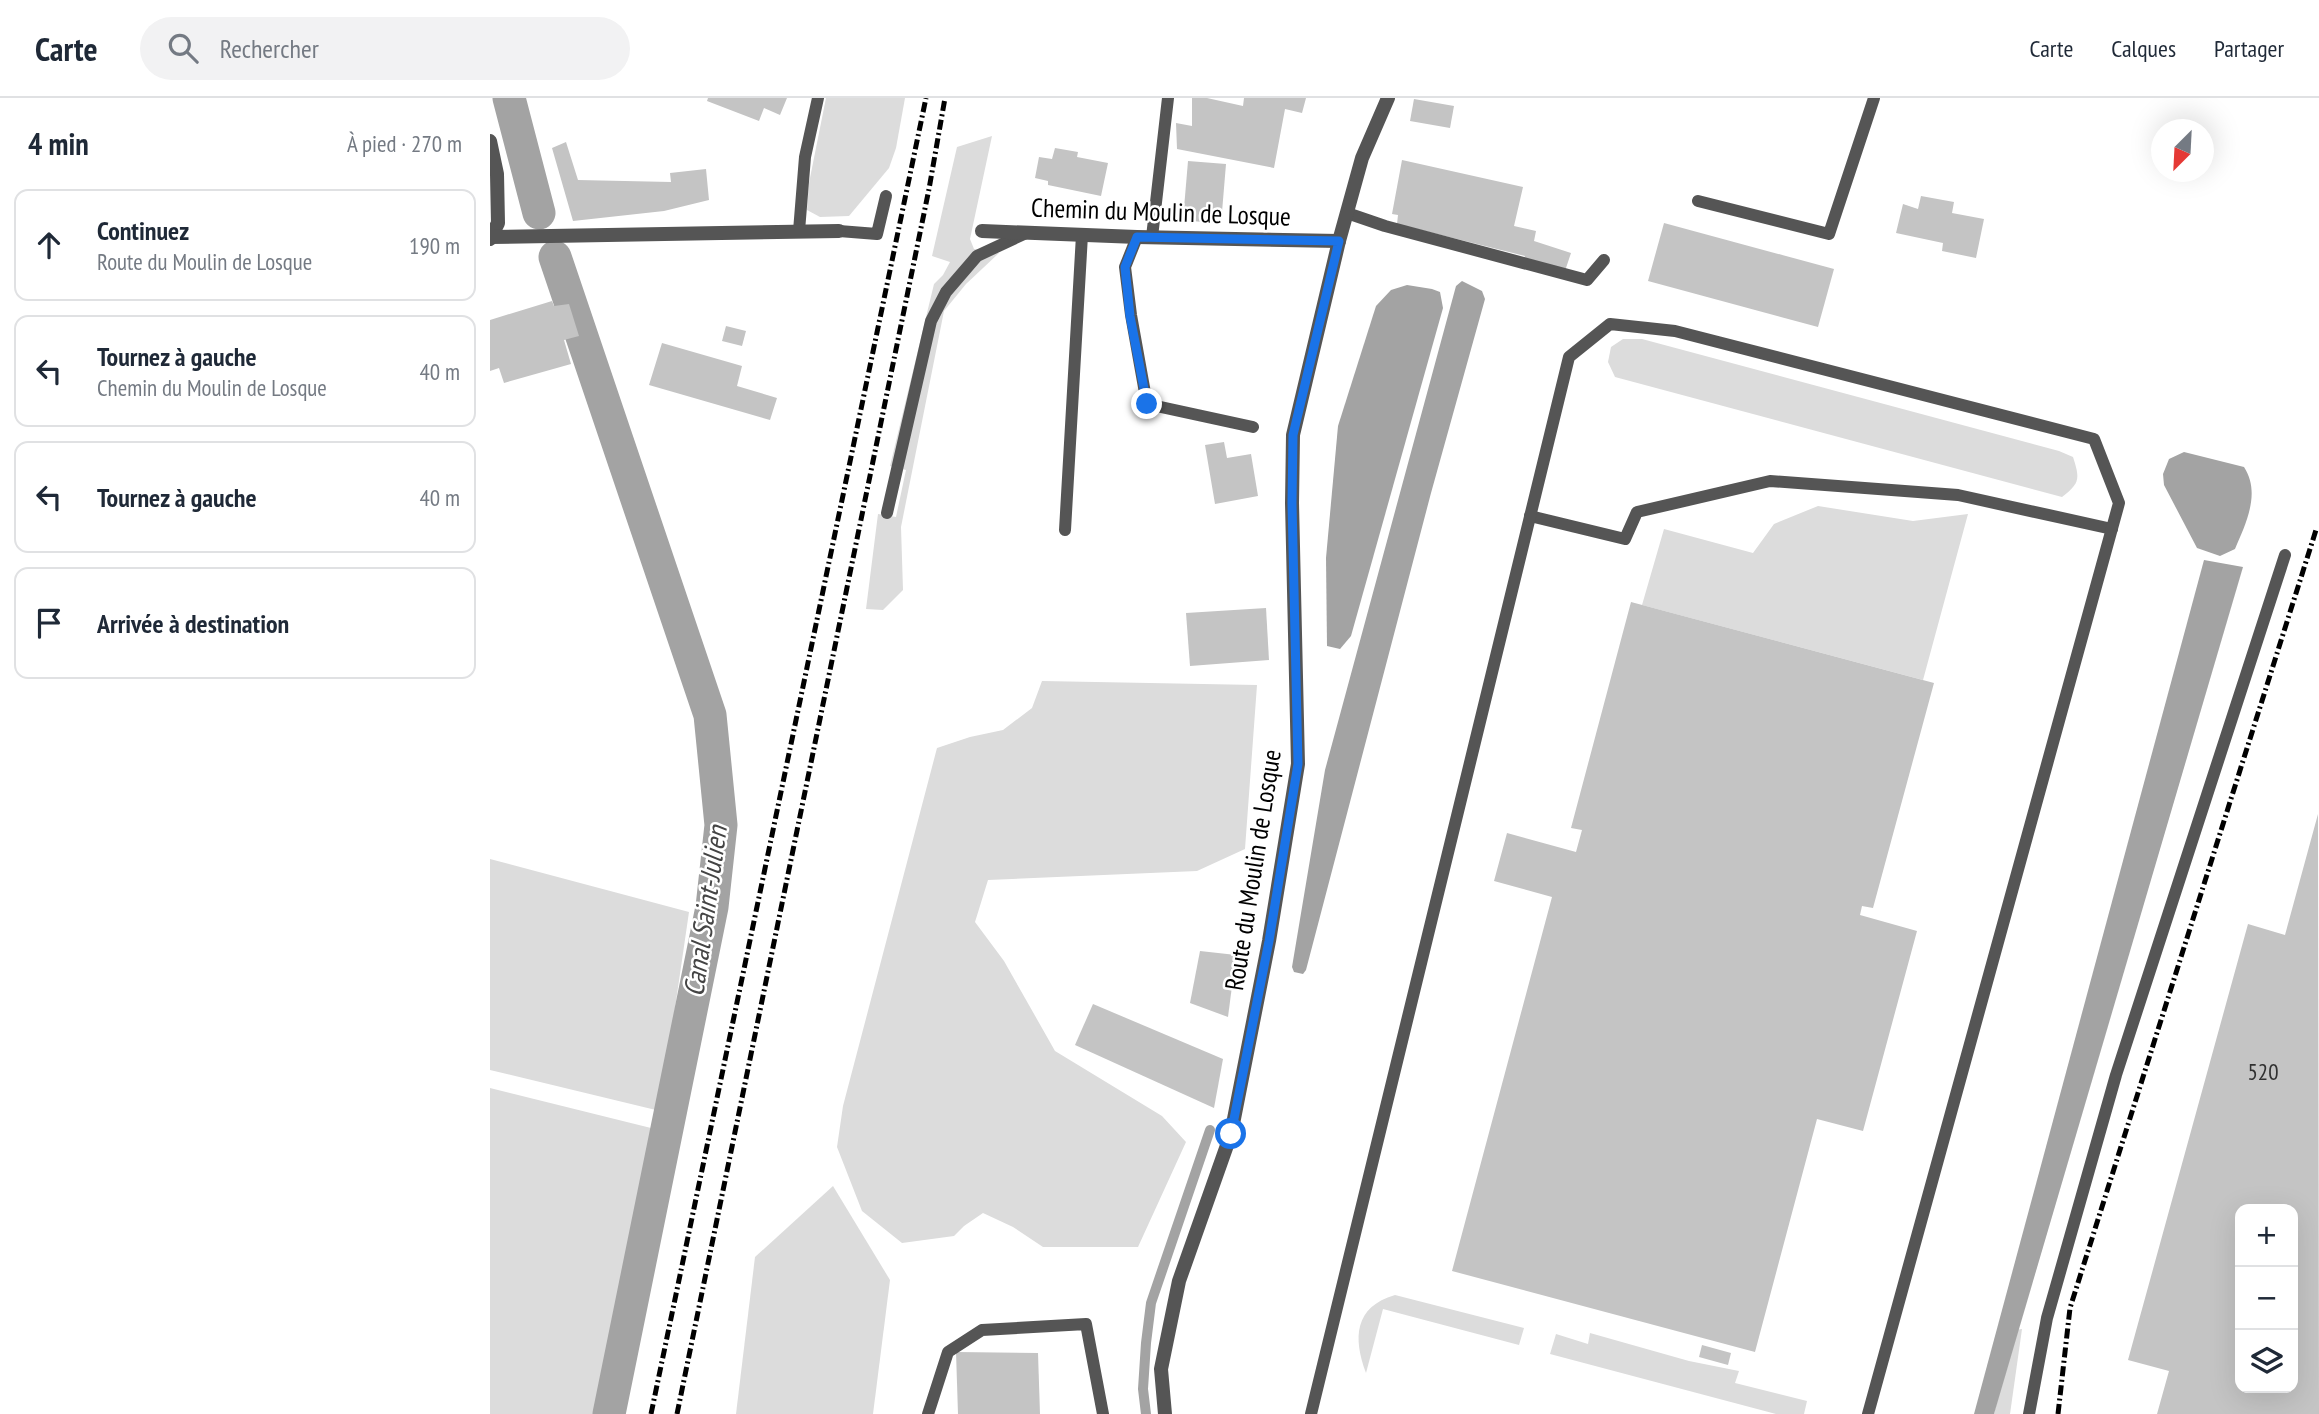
<!DOCTYPE html>
<html lang="fr">
<meta charset="utf-8">
<style>
body{margin:0;font-family:"PT Sans Narrow",sans-serif;background:#f2f2f3;color:#1f2937}
.controls{position:absolute;right:21px;bottom:21px;display:grid;overflow:hidden;border-radius:14px;box-shadow:0 7px 28px #0002}
.controls button{width:63px;height:63px;display:grid;place-items:center;padding:0;border:0;border-bottom:2px solid #e0e1e3;background:#fff;color:#1f2937;font:35px sans-serif}
.compass{position:absolute;left:1661px;top:21px;width:63px;height:63px;border-radius:50%;background:#fff;box-shadow:0 7px 28px #0002;rotate:204deg}
.stop{position:absolute;width:21px;height:21px;margin:-16px;border:5px solid #1a73e8;border-radius:50%;background:#fff}
.stop.end{background:#1a73e8;border-color:#fff;box-shadow:0 2px 7px #0008}
.list{margin:0;padding:0;list-style:none}
h2{display:flex;justify-content:space-between;align-items:center;height:91px;margin:0;padding:0 28px;font-size:30px}
h2 small{font-size:23px;font-weight:400;color:#747a83}
.list li{display:grid;grid-template-columns:46px 1fr auto;gap:21px;align-items:center;box-sizing:border-box;height:112px;margin:0 14px 14px;padding:0 14px;border:2px solid #e0e1e3;border-radius:14px}
.list b{display:block;font-size:26px;white-space:nowrap}
.list p{margin:0;font-size:23px;white-space:nowrap;color:#747a83}
.list em{font-size:23px;font-style:normal;color:#747a83}
.icon{flex:none;width:38px;height:38px;fill:none;stroke:currentColor;stroke-width:2;stroke-linecap:round;stroke-linejoin:round}
.map{position:relative;flex:none;width:1829px;height:1316px;overflow:hidden}
header{display:flex;align-items:center;gap:42px;box-sizing:border-box;height:98px;padding:0 35px;background:#fff;border-bottom:2px solid #e0e1e3}
header strong{font-size:33px}
nav{display:flex;gap:38px;margin-inline-start:auto;font-size:24px}
.search{width:490px;height:63px;background:#f2f2f3;display:flex;align-items:center;gap:18px;box-sizing:border-box;padding:0 24px;border-radius:38px;color:#747a83;font-size:26px}
main{display:flex}
aside{flex:1;background:#fff}
.map>svg:first-child{display:block}
.green{fill:#dcdcdc}
.water{fill:#a3a3a3}
.lines{fill:none;stroke-linecap:round;stroke-linejoin:round}
.stream{stroke:#a3a3a3;stroke-width:10}
.canal{stroke:#a3a3a3;stroke-width:33}
.building{fill:#c4c4c4;fill-rule:evenodd}
.service{stroke:#555;stroke-width:12}
.minor{stroke:#555;stroke-width:14}
.tertiary{stroke:#555;stroke-width:14}
.rail{stroke:#000;stroke-width:5;stroke-dasharray:10 3.5 2 3.5;stroke-linecap:butt}
.route{stroke:#1a73e8;stroke-width:9}
.labels{text-anchor:middle;stroke-width:5;stroke-linejoin:round;paint-order:stroke}
.number-label{font-size:23px;fill:#313131}
.street-label{font-size:26px;fill:#000;stroke:#fff}
.water-label{font-size:28px;font-style:italic;fill:#444;stroke:#fff}
</style>
<header>
<strong>Carte</strong>
<div class="search"><svg class="icon" aria-label="search" viewBox="0 0 24 24"><circle cx="10" cy="10" r="6"/><path d="M15 15l6 6"/></svg>Rechercher</div>
<nav><a>Carte</a><a>Calques</a><a>Partager</a></nav>
</header>
<main>
<aside>
<h2>4 min<small>À pied · 270 m</small></h2>
<ul class="list">
<li><svg class="icon" aria-label="ahead" viewBox="0 0 24 24"><path d="M12 20V5M6 11l6-6 6 6"/></svg><div><b>Continuez</b><p>Route du Moulin de Losque</p></div><em>190 m</em></li>
<li><svg class="icon" aria-label="left" viewBox="0 0 24 24"><path d="M17 20v-9H6M10 6l-5 5 5 5"/></svg><div><b>Tournez à gauche</b><p>Chemin du Moulin de Losque</p></div><em>40 m</em></li>
<li><svg class="icon" aria-label="left" viewBox="0 0 24 24"><path d="M17 20v-9H6M10 6l-5 5 5 5"/></svg><div><b>Tournez à gauche</b></div><em>40 m</em></li>
<li><svg class="icon" aria-label="arrive" viewBox="0 0 24 24"><path d="M6 21V4h12l-3 4 3 4H6"/></svg><div><b>Arrivée à destination</b></div></li>
</ul>
</aside>
<div class="map">
<svg width="1829" height="1316" viewBox="0 0 1829 1316">
<rect width="100%" height="100%" fill="#fff"/>
<g class="green">
<polygon points="336,0 415,0 406,50 399,70 359,118 330,119 317,112 319,85"/>
<polygon points="502,38 480,141 484,151 509,155 476,186 454,213 411,429 413,492 393,512 376,511 388,416 406,419 416,372 400,368 444,186 453,177 460,164 442,158 467,49"/>
<path d="M1133,241H1152L1569,353L1583,359C1590,381 1590,385 1572,399L1125,279L1118,264L1121,249Z"/>
<polygon points="1328,408 1423,423 1478,416 1433,582 1152,507 1174,431 1263,455 1284,426"/>
<polygon points="552,583 767,587 755,751 707,773 498,782 485,824 514,863 565,953 672,1018 696,1044 648,1149 553,1149 523,1129 493,1115 474,1128 464,1138 412,1145 372,1113 347,1049 353,1008 447,650 480,639 513,632 542,610"/>
<polygon points="0,761 199,814 170,1013 0,972"/>
<polygon points="0,990 165,1031 106,1316 0,1316"/>
<polygon points="343,1088 400,1182 383,1316 246,1316 265,1159"/>
<path d="M905,1197L1034,1230L1029,1247L893,1211L876,1275C863,1240 864,1209 905,1197Z"/>
<polygon points="1532,1231 1520,1316 1504,1316 1524,1232"/>
<polygon points="1100,1235 1199,1263 1249,1273 1245,1285 1317,1303 1314,1316 1286,1316 1060,1256 1066,1236 1098,1246"/>
</g>
<g class="water">
<polygon points="972,183 992,193 995,201 941,395 816,872 813,876 804,874 802,869 835,672 966,188"/>
<polygon points="917,187 942,191 950,194 953,210 861,538 850,551 837,548 836,460 848,328 886,208 901,192"/>
<path d="M1694,354L1754,369C1771,395 1756,425 1745,451L1730,458L1707,450L1674,387L1673,376L1679,361Z"/>
<polygon points="1714,462 1753,469 1504,1316 1484,1316"/>
</g>
<g class="lines">
<polyline class="stream" points="656,1316 653,1291 656,1245 661,1205 720,1032"/>
<g class="canal">
<polyline points="19,0 49,115"/>
<polyline points="65,159 220,617 231,727 222,809 119,1316"/>
</g>
</g>
<g class="building">
<polygon points="218,0 297,0 290,17 274,10 269,23 217,3"/>
<polygon points="702,0 717,0 753,8 754,0 816,0 812,15 795,11 784,70 687,51 686,25 702,28"/>
<polygon points="924,1 964,8 960,30 920,23"/>
<polygon points="76,44 88,82 181,84 180,75 216,71 219,102 174,113 83,123 62,50"/>
<polygon points="565,50 588,54 587,59 618,65 611,98 558,87 558,83 545,80 549,59 562,61"/>
<polygon points="912,62 1033,89 1024,128 1046,133 1044,143 1081,155 1075,173 1033,162 1035,158 907,126 908,117 902,116"/>
<polygon points="698,63 736,66 731,126 693,122"/>
<polygon points="1431,98 1464,104 1462,115 1494,121 1486,160 1452,153 1453,145 1406,135 1413,106 1428,111"/>
<polygon points="1174,125 1344,171 1328,229 1158,183"/>
<polygon points="62,203 64,208 79,206 89,238 74,242 81,266 14,285 9,270 0,273 0,222"/>
<polygon points="236,228 256,233 252,248 232,243"/>
<polygon points="172,245 252,268 247,288 287,300 280,322 159,287"/>
<polygon points="734,344 737,360 761,356 768,398 725,406 715,347"/>
<polygon points="1141,504 1444,585 1383,810 1372,808 1370,817 1427,833 1373,1033 1327,1021 1265,1254 962,1173 1062,799 1004,783 1017,735 1086,754 1092,732 1081,730"/>
<polygon points="776,510 779,562 700,568 696,515"/>
<path d="M1828,716L1829,1316H1667L1679,1273L1638,1262L1758,826L1795,837ZM1750,1111H1803V1290H1750Z"/>
<polygon points="710,853 746,857 738,919 700,905"/>
<polygon points="603,906 733,961 724,1010 585,947"/>
<polygon points="1212,1247 1241,1255 1238,1267 1209,1259"/>
<polygon points="466,1254 548,1255 550,1316 468,1316"/>
</g>
<g class="lines">
<g class="service">
<polyline points="1208,103 1339,136 1384,0"/>
<polyline points="857,115 895,128 1097,182 1114,162"/>
<polyline points="309,133 315,59 328,0"/>
<polyline points="349,133 387,136 396,98"/>
<polyline points="647,139 635,169 641,217 657,306 763,329"/>
<polyline points="662,139 678,0"/>
<polyline points="397,415 441,223 456,194 487,158 536,135"/>
<polyline points="1040,418 1135,441 1147,414 1280,383 1468,397 1622,431"/>
<polyline points="575,432 592,137"/>
<polyline points="438,1316 458,1254 492,1232 596,1226 613,1316"/>
<polyline points="821,1316 1079,259 1120,226 1185,233 1604,341 1629,405 1378,1316"/>
<polyline points="1539,1316 1557,1220 1626,977 1795,457"/>
</g>
<g class="minor">
<polyline points="0,43 7,76 8,125 0,141"/>
<polyline points="492,133 647,139 849,143"/>
<polyline points="1,139 349,133"/>
</g>
<polyline class="tertiary" points="675,1316 671,1271 689,1183 741,1036 779,843 808,666 802,405 803,337 849,143 872,60 898,0"/>
<g class="rail">
<polyline points="161,1316 436,0"/>
<polyline points="187,1316 439,91 455,0"/>
<polyline points="1568,1316 1580,1210 1826,432"/>
</g>
</g>
<g class="lines">
<polyline class="route" points="657,306 640,218 635,169 647,139 849,143 803,337 802,405 808,666 779,843 741,1036"/>
</g>
<g class="labels">
<g class="number-label">
<text x="1773" y="982">520</text>
</g>
<g class="street-label">
<text transform="translate(671 114) rotate(2)" y="9">Chemin du Moulin de Losque</text>
<text transform="translate(763 772) rotate(-81)" y="9">Route du Moulin de Losque</text>
</g>
<g class="water-label">
<text transform="translate(215 813) rotate(-82)" y="10">Canal Saint-Julien</text>
</g>
</g>
</svg>
<div class="controls">
<button>+</button>
<button>−</button>
<button><svg class="icon" aria-label="layers" viewBox="0 0 24 24"><path d="M12 4l9 5-9 5-9-5zM3 14l9 5 9-5"/></svg></button>
</div>
<svg class="compass" viewBox="-18 -18 36 36"><path d="M0-13l5 13h-10z" fill="#e53935"/><path d="M0 13l5-13h-10z" fill="#747a83"/></svg>
<div class="stop" style="left:741px;top:1036px"></div>
<div class="stop end" style="left:657px;top:306px"></div>
</div>
</main>
